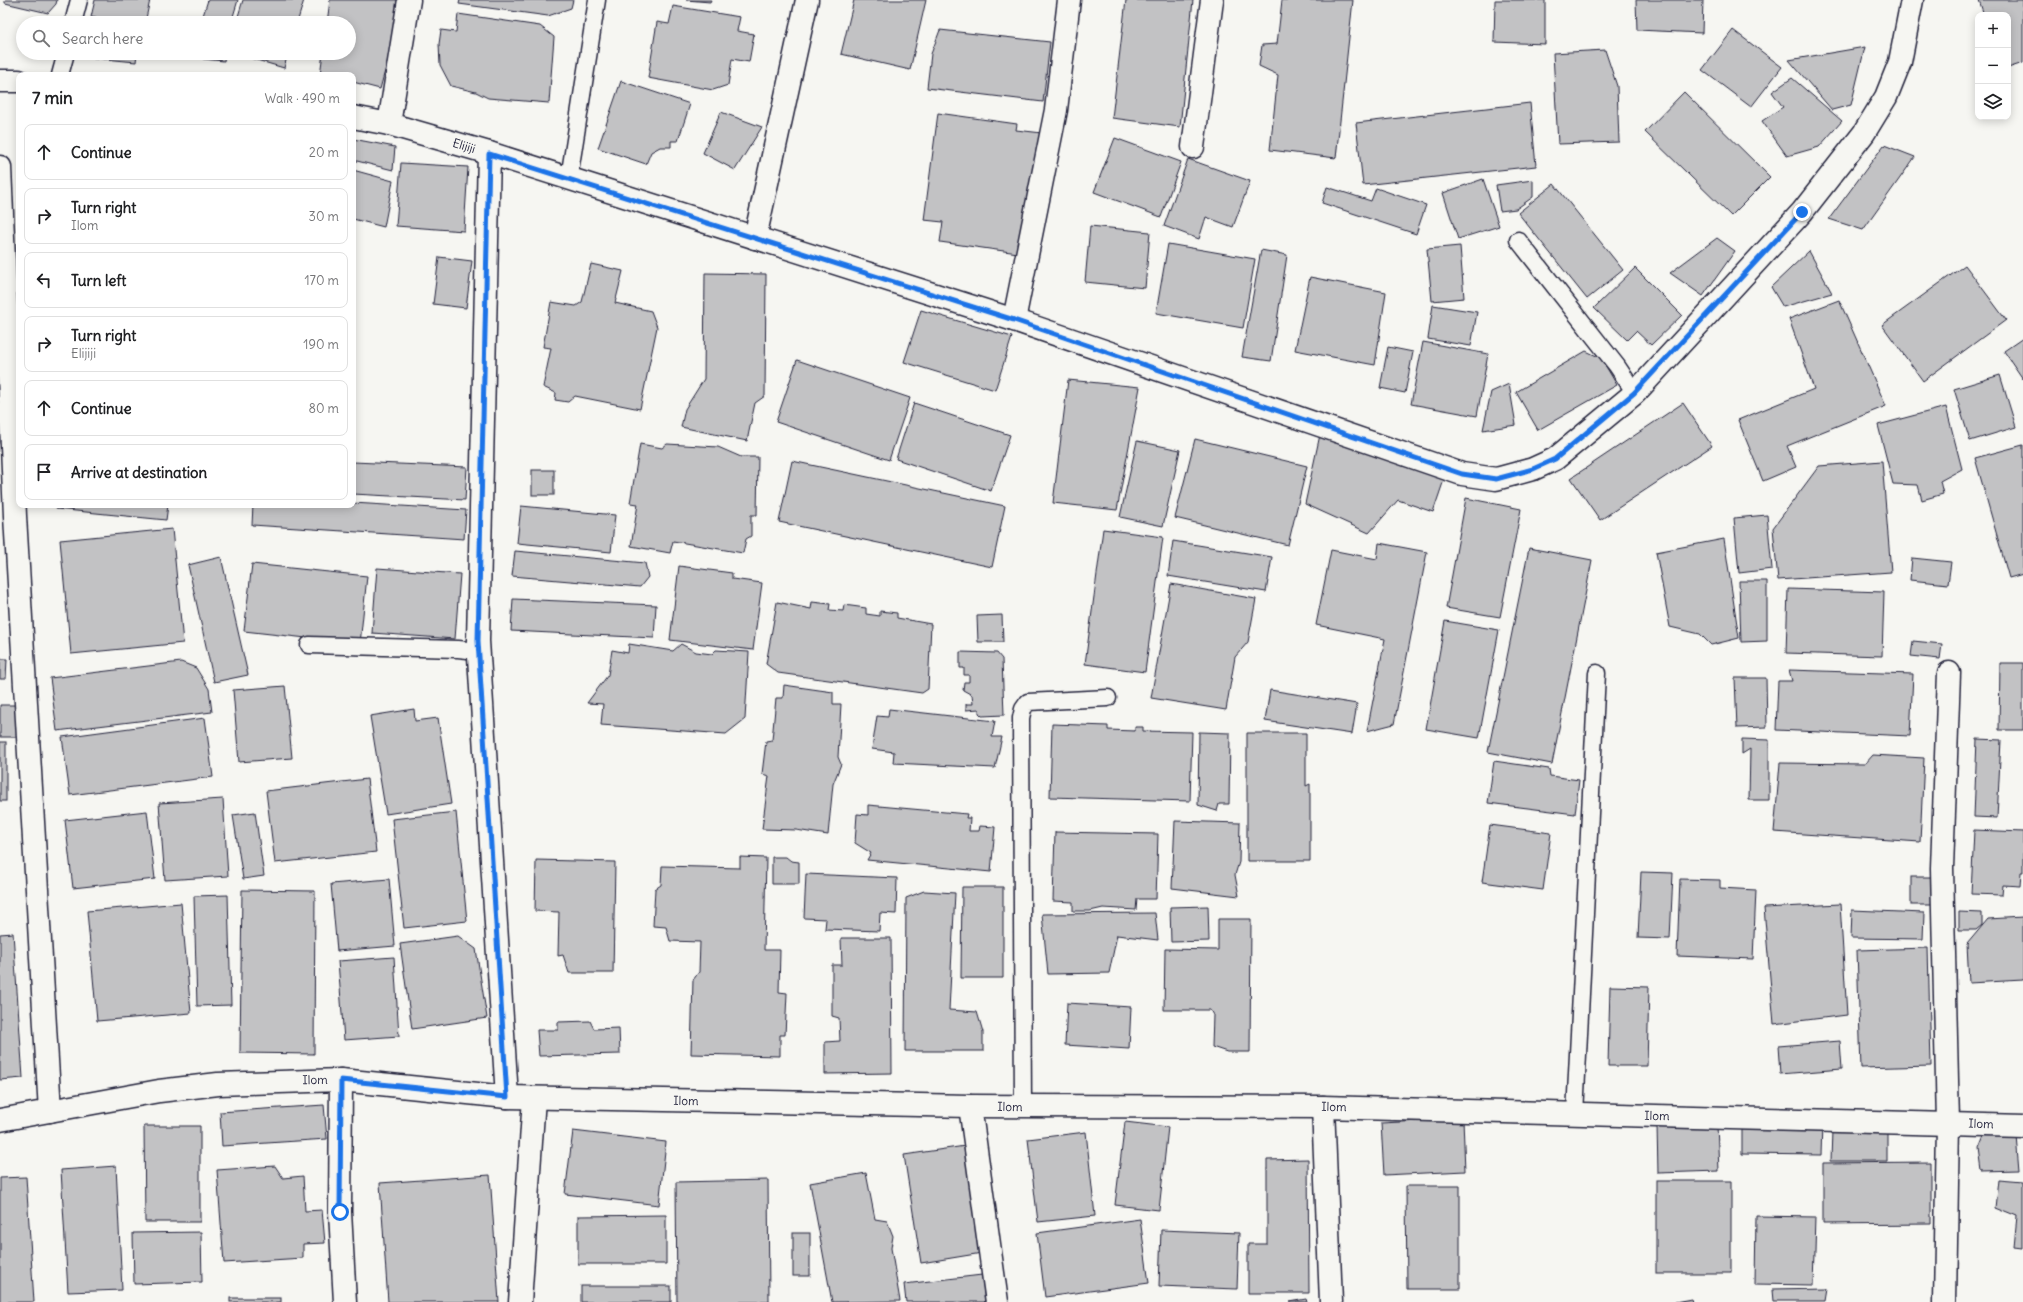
<!DOCTYPE html>
<meta charset="utf-8">
<style>
body{margin:0;font-family:Delius,sans-serif;background:#f6f6f6;color:#202124}
.controls{position:absolute;right:12px;top:12px;display:grid;overflow:hidden;border-radius:8px;box-shadow:0 2px 10px #0003}
.controls button{width:36px;height:36px;display:grid;place-items:center;padding:0;border:0;border-bottom:1px solid #e0e0e0;background:#fff;color:#202124;font:20px sans-serif}
.stop{position:absolute;width:12px;height:12px;margin:-9px;border:3px solid #1a73e8;border-radius:50%;background:#fff}
.stop.end{background:#1a73e8;border-color:#fff;box-shadow:0 1px 4px #0008}
.list{margin:0;padding:0;list-style:none}
h2{display:flex;justify-content:space-between;align-items:center;height:52px;margin:0;padding:0 16px;font-size:17px}
h2 small{font-size:13px;font-weight:400;color:#757577}
.list li{display:grid;grid-template-columns:26px 1fr auto;gap:12px;align-items:center;box-sizing:border-box;height:56px;margin:0 8px 8px;padding:0 8px;border:1px solid #e0e0e0;border-radius:8px}
.list b{display:block;font-size:15px;white-space:nowrap}
.list p{margin:0;font-size:13px;white-space:nowrap;color:#757577}
.list em{font-size:13px;font-style:normal;color:#757577}
.icon{flex:none;width:22px;height:22px;fill:none;stroke:currentColor;stroke-width:2;stroke-linecap:round;stroke-linejoin:round}
.map{position:relative;flex:none;width:2023px;height:1302px;overflow:hidden}
.search{position:absolute;background:#fff;box-shadow:0 2px 10px #0003;left:16px;top:16px;width:340px;height:44px;display:flex;align-items:center;gap:10px;box-sizing:border-box;padding:0 14px;border-radius:22px;color:#757577;font-size:15px}
.panel{position:absolute;background:#fff;box-shadow:0 2px 10px #0003;left:16px;top:72px;width:340px;height:436px;border-radius:8px}
.map>svg:first-child{display:block}
.building{fill:#c2c2c4;stroke:#22223b}
.lines{fill:none;stroke-linecap:round;stroke-linejoin:round}
.lane-casing{stroke:#22223b;stroke-width:19}
.street-casing{stroke:#22223b;stroke-width:25}
.lane{stroke:#f6f6f2;stroke-width:16}
.street{stroke:#f6f6f2;stroke-width:22}
.route{stroke:#1a73e8;stroke-width:5}
.labels{text-anchor:middle;stroke-width:3.5;stroke-linejoin:round;paint-order:stroke}
.street-label{font-size:12px;fill:#22223b;stroke:#f6f6f2}
</style>
<div class="map">
<svg width="2023" height="1302" viewBox="0 0 2023 1302">
<rect width="100%" height="100%" fill="#f6f6f2"/>
<filter id="ink" filterUnits="userSpaceOnUse"><feTurbulence type="fractalNoise" baseFrequency=".025" numOctaves="2"/><feDisplacementMap in="SourceGraphic" scale="8" xChannelSelector="R" yChannelSelector="G"/><feConvolveMatrix kernelMatrix="1 2 1 2 8 2 1 2 1" color-interpolation-filters="sRGB"/></filter>
<g filter="url(#ink)">
<g class="building">
<polygon points="5,0 57,0 56,4 48,13 5,3"/>
<polygon points="95,0 150,0 145,23 120,23 91,17"/>
<polygon points="208,0 238,0 231,23 214,23 202,19"/>
<polygon points="243,0 304,0 297,23 236,23"/>
<polygon points="330,0 404,0 380,89 353,82 353,75 320,75 323,53 349,53 349,23 327,23"/>
<polygon points="460,0 573,0 571,8 548,16 459,4"/>
<polygon points="686,0 711,0 710,2"/>
<polygon points="854,0 926,0 910,70 841,54"/>
<polygon points="1126,0 1193,0 1180,127 1112,118"/>
<polygon points="1282,0 1353,0 1336,158 1270,150 1278,75 1259,66 1262,45 1277,44"/>
<polygon points="1495,0 1545,0 1545,44 1494,42"/>
<polygon points="1636,0 1703,0 1702,33 1637,30"/>
<polygon points="1979,0 2023,0 2023,63 2008,68 2008,15 1984,15"/>
<polygon points="673,6 740,17 737,31 754,34 749,62 732,59 728,85 713,90 648,78 657,22 669,24"/>
<polygon points="458,14 540,26 554,37 549,103 488,98 476,92 451,86 440,65 439,44 441,30 456,32"/>
<polygon points="940,30 1050,42 1043,102 927,88 931,54"/>
<polygon points="1733,30 1782,67 1751,107 1702,70"/>
<polygon points="1865,47 1851,105 1832,110 1789,60"/>
<polygon points="1605,50 1617,86 1619,142 1558,144 1553,53"/>
<polygon points="84,53 137,53 136,62 84,57"/>
<polygon points="204,53 225,53 224,61 203,59"/>
<polygon points="233,53 288,53 284,68"/>
<polygon points="1792,78 1842,121 1819,147 1787,156 1762,121 1783,107 1772,92"/>
<polygon points="621,81 690,104 678,141 671,141 671,147 660,147 651,152 646,164 598,148"/>
<polygon points="1684,92 1770,177 1731,216 1645,132"/>
<polygon points="1530,103 1536,166 1363,185 1356,123"/>
<polygon points="721,112 762,127 735,170 703,153"/>
<polygon points="938,113 1017,124 1016,130 1042,133 1025,254 940,242 943,222 924,220"/>
<polygon points="1115,138 1181,162 1161,217 1094,192"/>
<polygon points="353,139 395,147 393,170 353,160"/>
<polygon points="1884,145 1915,157 1863,230 1829,219"/>
<polygon points="1188,159 1250,181 1233,227 1206,217 1199,239 1164,226"/>
<polygon points="401,163 468,167 464,231 396,226"/>
<polygon points="353,170 393,181 384,227 353,219"/>
<polygon points="1483,179 1499,226 1458,239 1443,193"/>
<polygon points="1533,180 1533,197 1516,209 1500,211 1496,185"/>
<polygon points="1554,184 1623,270 1587,299 1518,213"/>
<polygon points="1327,187 1371,201 1376,188 1426,205 1416,234 1322,203"/>
<polygon points="1090,226 1150,232 1145,288 1085,282"/>
<polygon points="1717,238 1735,251 1703,296 1670,273"/>
<polygon points="1168,244 1255,259 1243,328 1156,313"/>
<polygon points="1460,246 1464,298 1432,301 1427,249"/>
<polygon points="1261,250 1287,255 1271,361 1242,357"/>
<polygon points="1809,251 1832,293 1783,307 1771,287"/>
<polygon points="439,257 472,261 466,308 433,304"/>
<polygon points="591,264 623,271 615,303 651,311 657,327 640,409 575,396 568,402 555,400 556,393 543,387 551,348 543,347 551,302 576,306 582,302"/>
<polygon points="1965,265 2006,320 1923,381 1882,325"/>
<polygon points="1635,268 1682,315 1651,345 1636,331 1627,340 1594,308"/>
<polygon points="705,273 766,274 765,396 755,403 747,441 681,427 685,409 704,379"/>
<polygon points="1310,277 1386,292 1375,365 1295,350"/>
<polygon points="1839,300 1886,406 1787,446 1796,467 1763,481 1738,420 1814,389 1789,319"/>
<polygon points="1433,305 1477,312 1471,346 1428,339"/>
<polygon points="921,310 1012,337 995,390 904,362"/>
<polygon points="2023,338 2023,379 2004,351"/>
<polygon points="1423,342 1488,354 1477,416 1411,404"/>
<polygon points="1388,347 1413,352 1405,393 1380,388"/>
<polygon points="1586,351 1601,358 1617,385 1538,430 1516,392"/>
<polygon points="797,360 910,398 889,460 776,422"/>
<polygon points="2000,375 2016,427 1970,441 1954,389"/>
<polygon points="1068,380 1140,387 1117,510 1053,503"/>
<polygon points="1509,384 1516,425 1483,430 1491,392"/>
<polygon points="914,403 1010,435 991,491 896,459"/>
<polygon points="1683,403 1712,446 1600,520 1571,478"/>
<polygon points="1946,407 1962,469 1940,481 1943,494 1922,500 1918,485 1893,484 1878,425"/>
<polygon points="1321,430 1446,474 1433,512 1398,500 1369,533 1305,504"/>
<polygon points="1195,439 1307,466 1288,545 1175,518"/>
<polygon points="1137,441 1180,450 1163,526 1120,517"/>
<polygon points="640,444 662,448 667,444 718,447 741,457 758,457 757,515 751,515 751,536 746,539 743,553 673,541 670,553 631,546 638,504 630,503"/>
<polygon points="2023,445 2023,574 2009,578 1975,458"/>
<polygon points="792,461 1005,506 992,567 779,522"/>
<polygon points="1882,461 1891,572 1778,580 1773,528 1819,466"/>
<polygon points="353,462 467,467 465,500 353,494"/>
<rect x="532" y="470" width="22" height="25"/>
<polygon points="1466,498 1521,509 1500,617 1446,608"/>
<polygon points="353,503 466,510 464,539 252,525 253,505 353,505"/>
<polygon points="56,505 168,505 166,520 56,509"/>
<polygon points="521,506 615,515 611,552 517,543"/>
<polygon points="1767,515 1772,569 1739,573 1734,518"/>
<polygon points="172,529 183,643 71,654 60,540"/>
<polygon points="1103,529 1163,537 1145,672 1085,664"/>
<polygon points="1724,539 1739,638 1711,645 1700,634 1670,627 1656,552"/>
<polygon points="1173,541 1272,557 1266,592 1168,576"/>
<polygon points="1379,543 1427,552 1394,724 1367,731 1385,639 1316,625 1331,550 1377,559"/>
<polygon points="1529,548 1592,560 1552,764 1488,752"/>
<polygon points="515,551 645,563 648,577 640,587 512,576"/>
<polygon points="221,557 248,675 214,682 188,565"/>
<polygon points="1912,558 1951,562 1948,584 1910,580"/>
<polygon points="252,564 367,576 360,644 244,631"/>
<polygon points="679,566 732,573 732,579 762,583 753,650 670,640"/>
<polygon points="377,568 460,574 455,639 372,633"/>
<polygon points="1739,581 1767,581 1767,641 1741,642"/>
<polygon points="1171,584 1256,599 1248,642 1235,657 1226,710 1151,698"/>
<polygon points="1788,589 1884,592 1882,656 1786,653"/>
<polygon points="513,599 656,605 654,638 511,631"/>
<polygon points="777,602 811,609 812,602 830,604 829,610 843,611 844,605 866,608 866,614 880,616 880,611 897,613 897,618 931,624 928,689 922,693 778,673 766,664"/>
<polygon points="1002,615 1003,642 978,642 977,616"/>
<polygon points="1445,621 1499,630 1479,738 1426,729"/>
<polygon points="1913,641 1942,644 1940,659 1911,656"/>
<polygon points="629,644 673,651 681,644 696,652 712,654 716,650 749,652 745,719 726,734 601,725 603,704 587,703 608,675 612,650 628,653"/>
<polygon points="960,652 997,653 1002,659 1004,715 982,716 979,713 979,709 966,710 966,704 973,704 972,695 963,690 964,682 969,682 969,675 964,675 964,668 960,668"/>
<polygon points="0,659 7,659 6,679 0,679"/>
<polygon points="181,662 196,668 209,689 212,712 57,731 50,678"/>
<polygon points="2000,663 2023,663 2023,730 1999,730"/>
<polygon points="1789,670 1913,674 1910,736 1776,730 1778,681 1792,681"/>
<polygon points="1735,678 1766,678 1767,727 1737,728"/>
<polygon points="784,685 833,692 833,704 841,704 838,757 841,764 833,784 828,835 796,830 762,829 769,776 762,774 766,741 772,740 776,698 783,698"/>
<polygon points="285,686 292,758 239,762 233,690"/>
<polygon points="1270,690 1357,704 1352,734 1265,721"/>
<polygon points="0,705 18,705 17,737 0,737"/>
<polygon points="414,709 415,721 438,718 451,804 386,814 370,716"/>
<polygon points="889,709 995,721 992,737 1002,737 995,768 893,763 894,752 872,749 877,716 888,717"/>
<polygon points="205,718 213,777 70,795 62,737"/>
<polygon points="1052,724 1108,726 1108,730 1135,731 1135,727 1143,727 1143,731 1192,732 1190,801 1050,797"/>
<polygon points="1199,732 1230,733 1229,804 1219,804 1217,811 1198,805"/>
<polygon points="1247,733 1306,733 1306,786 1310,784 1310,861 1247,861"/>
<polygon points="1742,739 1769,740 1769,800 1749,800 1750,749 1742,754"/>
<polygon points="1977,739 2001,740 1997,818 1974,817"/>
<rect x="0" y="742" width="6" height="59"/>
<polygon points="1873,755 1924,758 1920,842 1774,832 1780,763 1865,764"/>
<polygon points="1494,761 1549,769 1550,776 1579,780 1575,814 1488,803"/>
<polygon points="367,779 376,852 275,863 266,791"/>
<polygon points="223,799 228,876 165,880 159,803"/>
<polygon points="868,805 967,814 966,818 970,818 969,831 979,831 980,826 995,827 991,872 867,860 871,853 855,843 857,814 868,815"/>
<polygon points="147,811 155,879 73,888 65,820"/>
<polygon points="255,812 264,876 243,879 233,815"/>
<polygon points="456,812 467,921 404,928 392,819"/>
<polygon points="1175,821 1240,823 1239,862 1235,875 1239,896 1172,888"/>
<polygon points="1490,825 1551,833 1543,890 1482,882"/>
<polygon points="1974,830 2023,832 2023,872 2021,872 2020,886 2003,885 2002,895 1971,894"/>
<polygon points="1055,832 1158,834 1156,899 1137,899 1136,910 1103,908 1090,911 1073,911 1073,902 1053,901"/>
<polygon points="740,857 766,858 764,950 780,950 779,992 787,993 785,1035 780,1035 780,1056 691,1054 693,980 699,972 700,942 670,941 666,927 653,926 655,889 661,885 662,866 740,868"/>
<polygon points="772,857 786,857 791,861 799,862 799,884 772,884"/>
<polygon points="536,860 615,862 613,973 569,973 563,955 558,956 559,912 535,911"/>
<polygon points="1641,872 1673,873 1670,939 1638,938"/>
<polygon points="806,874 897,878 896,914 880,913 879,931 825,929 826,919 804,918"/>
<rect x="1911" y="877" width="24" height="28"/>
<polygon points="389,879 395,946 337,951 331,884"/>
<polygon points="1680,879 1720,880 1720,888 1756,890 1753,959 1677,956"/>
<polygon points="962,887 1003,887 1003,978 961,978"/>
<polygon points="242,890 315,891 314,1054 240,1053"/>
<polygon points="924,891 955,893 949,1010 977,1012 983,1032 983,1051 905,1051 906,898"/>
<polygon points="228,895 231,1005 197,1006 194,896"/>
<polygon points="181,903 191,1013 97,1021 87,911"/>
<polygon points="1840,904 1847,1015 1774,1024 1764,908"/>
<polygon points="1208,906 1209,941 1171,942 1170,907"/>
<polygon points="1852,910 1924,913 1923,939 1851,938"/>
<polygon points="1959,912 1982,913 1982,925 1976,930 1959,930"/>
<polygon points="1155,913 1158,940 1117,935 1109,973 1048,974 1042,914"/>
<polygon points="2023,917 2023,980 1969,983 1967,944 1988,919"/>
<polygon points="1218,919 1251,919 1250,1052 1227,1052 1212,1047 1213,1015 1210,1010 1164,1010 1165,949 1218,950"/>
<polygon points="13,933 23,1078 0,1080 0,934"/>
<polygon points="458,936 476,949 487,1018 412,1029 400,944"/>
<polygon points="841,938 891,938 892,1073 825,1074 825,1042 840,1041 839,1018 832,1016 832,965 842,965"/>
<polygon points="1928,948 1931,1066 1861,1068 1857,950"/>
<polygon points="394,957 399,1036 344,1040 338,961"/>
<polygon points="1610,986 1649,987 1647,1066 1608,1066"/>
<polygon points="1067,1003 1131,1007 1129,1049 1065,1045"/>
<polygon points="590,1021 594,1029 619,1028 620,1054 539,1056 537,1030 558,1030 558,1022"/>
<polygon points="1840,1041 1842,1069 1780,1074 1778,1046"/>
<polygon points="324,1105 327,1139 222,1146 220,1112"/>
<polygon points="1463,1119 1465,1171 1384,1175 1381,1123"/>
<polygon points="1125,1122 1168,1127 1159,1210 1115,1205"/>
<polygon points="1742,1123 1822,1124 1821,1155 1742,1154"/>
<polygon points="1717,1125 1719,1171 1658,1173 1657,1126"/>
<polygon points="144,1126 200,1126 200,1222 145,1222"/>
<polygon points="1832,1129 1887,1129 1887,1161 1831,1161"/>
<polygon points="573,1131 666,1142 659,1205 565,1194"/>
<polygon points="1086,1132 1095,1216 1038,1222 1028,1139"/>
<polygon points="1985,1134 2015,1134 2018,1170 1982,1171 1979,1149"/>
<polygon points="965,1146 982,1253 921,1263 904,1155"/>
<polygon points="1308,1159 1309,1293 1248,1293 1248,1244 1267,1244 1267,1160"/>
<polygon points="1931,1162 1931,1223 1823,1224 1823,1163"/>
<polygon points="116,1166 122,1290 68,1292 61,1170"/>
<polygon points="275,1166 283,1178 303,1176 305,1211 322,1210 325,1243 303,1244 303,1258 224,1263 217,1170"/>
<polygon points="866,1173 875,1219 887,1221 893,1236 891,1248 900,1301 832,1302 810,1183"/>
<polygon points="490,1175 499,1302 388,1302 380,1183"/>
<polygon points="26,1177 34,1302 0,1302 0,1178"/>
<polygon points="768,1180 769,1302 677,1302 676,1182"/>
<polygon points="1999,1180 2023,1182 2023,1248 2015,1247 2018,1217 1996,1208"/>
<rect x="1656" y="1181" width="75" height="92"/>
<polygon points="1406,1186 1460,1186 1460,1289 1407,1289"/>
<polygon points="666,1215 666,1264 578,1264 578,1216"/>
<polygon points="1756,1216 1816,1217 1814,1286 1755,1285"/>
<polygon points="1140,1219 1149,1283 1045,1297 1037,1233"/>
<polygon points="1161,1230 1239,1233 1237,1289 1159,1286"/>
<polygon points="201,1232 202,1282 134,1284 133,1233"/>
<rect x="793" y="1233" width="17" height="43"/>
<polygon points="982,1275 985,1302 906,1302 904,1284"/>
<rect x="581" y="1286" width="90" height="16"/>
<polygon points="1828,1290 1826,1302 1772,1302 1771,1291"/>
<rect x="230" y="1298" width="51" height="4"/>
<polygon points="1306,1299 1307,1302 1289,1302"/>
<polygon points="1691,1299 1692,1302 1675,1302"/>
</g>
<g class="lines">
<g class="lane-casing">
<g id="lane">
<polyline points="73,23 79,0"/>
<polyline points="60,75 66,53"/>
<polyline points="569,178 597,0"/>
<polyline points="1518,240 1617,366 1635,393"/>
<polyline points="309,645 458,649 478,651"/>
<polyline points="1023,1107 1021,718 1023,709 1028,702 1108,698"/>
<polyline points="1575,1114 1597,673"/>
</g>
</g>
<g class="street-casing">
<g id="street">
<polyline points="0,81 19,81"/>
<polyline points="353,117 389,124 489,153 1014,320 1462,474 1496,479 1533,469 1555,459 1635,393 1802,212 1864,133 1886,97 1900,62 1912,0"/>
<polyline points="389,124 409,0"/>
<polyline points="1193,147 1212,0"/>
<polyline points="489,153 478,641 507,1097"/>
<polyline points="0,167 15,516 50,1111"/>
<polyline points="755,238 807,0"/>
<polyline points="1014,320 1056,110 1069,0"/>
<polyline points="341,1080 340,1212 345,1302"/>
<polyline points="970,1106 997,1302"/>
<polyline points="1323,1107 1331,1302"/>
<polyline points="0,1120 159,1091 218,1084 341,1080 507,1097 970,1106 1323,1107 2023,1126"/>
<polyline points="520,1302 534,1098"/>
<polyline points="1945,1302 1948,1123 1942,868 1949,673"/>
</g>
</g>
<use href="#lane" class="lane"/>
<use href="#street" class="street"/>
</g>
</g>
<g class="lines" filter="url(#ink)">
<polyline class="route" points="340,1212 341,1080 507,1097 478,641 489,154 1014,320 1462,474 1496,479 1533,469 1555,459 1634,393 1802,212"/>
</g>
<g class="labels">
<g class="street-label">
<text transform="translate(464 146) rotate(17)" y="4">Elijiji</text>
<text transform="translate(315 1080) rotate(-1)" y="4">Ilom</text>
<text transform="translate(686 1101) rotate(1)" y="4">Ilom</text>
<text transform="translate(1010 1107) rotate(1)" y="4">Ilom</text>
<text transform="translate(1334 1107) rotate(1)" y="4">Ilom</text>
<text transform="translate(1657 1116) rotate(1)" y="4">Ilom</text>
<text transform="translate(1981 1124) rotate(2)" y="4">Ilom</text>
</g>
</g>
</svg>
<div class="controls">
<button>+</button>
<button>−</button>
<button><svg class="icon" aria-label="layers" viewBox="0 0 24 24"><path d="M12 4l9 5-9 5-9-5zM3 14l9 5 9-5"/></svg></button>
</div>
<div class="stop" style="left:340px;top:1212px"></div>
<div class="stop end" style="left:1802px;top:212px"></div>
<div class="search"><svg class="icon" aria-label="search" viewBox="0 0 24 24"><circle cx="10" cy="10" r="6"/><path d="M15 15l6 6"/></svg>Search here</div>
<section class="panel">
<h2>7 min<small>Walk · 490 m</small></h2>
<ul class="list">
<li><svg class="icon" aria-label="ahead" viewBox="0 0 24 24"><path d="M12 20V5M6 11l6-6 6 6"/></svg><div><b>Continue</b></div><em>20 m</em></li>
<li><svg class="icon" aria-label="right" viewBox="0 0 24 24"><path d="M7 20v-9h11M14 6l5 5-5 5"/></svg><div><b>Turn right</b><p>Ilom</p></div><em>30 m</em></li>
<li><svg class="icon" aria-label="left" viewBox="0 0 24 24"><path d="M17 20v-9H6M10 6l-5 5 5 5"/></svg><div><b>Turn left</b></div><em>170 m</em></li>
<li><svg class="icon" aria-label="right" viewBox="0 0 24 24"><path d="M7 20v-9h11M14 6l5 5-5 5"/></svg><div><b>Turn right</b><p>Elijiji</p></div><em>190 m</em></li>
<li><svg class="icon" aria-label="ahead" viewBox="0 0 24 24"><path d="M12 20V5M6 11l6-6 6 6"/></svg><div><b>Continue</b></div><em>80 m</em></li>
<li><svg class="icon" aria-label="arrive" viewBox="0 0 24 24"><path d="M6 21V4h12l-3 4 3 4H6"/></svg><div><b>Arrive at destination</b></div></li>
</ul>
</section>
</div>
